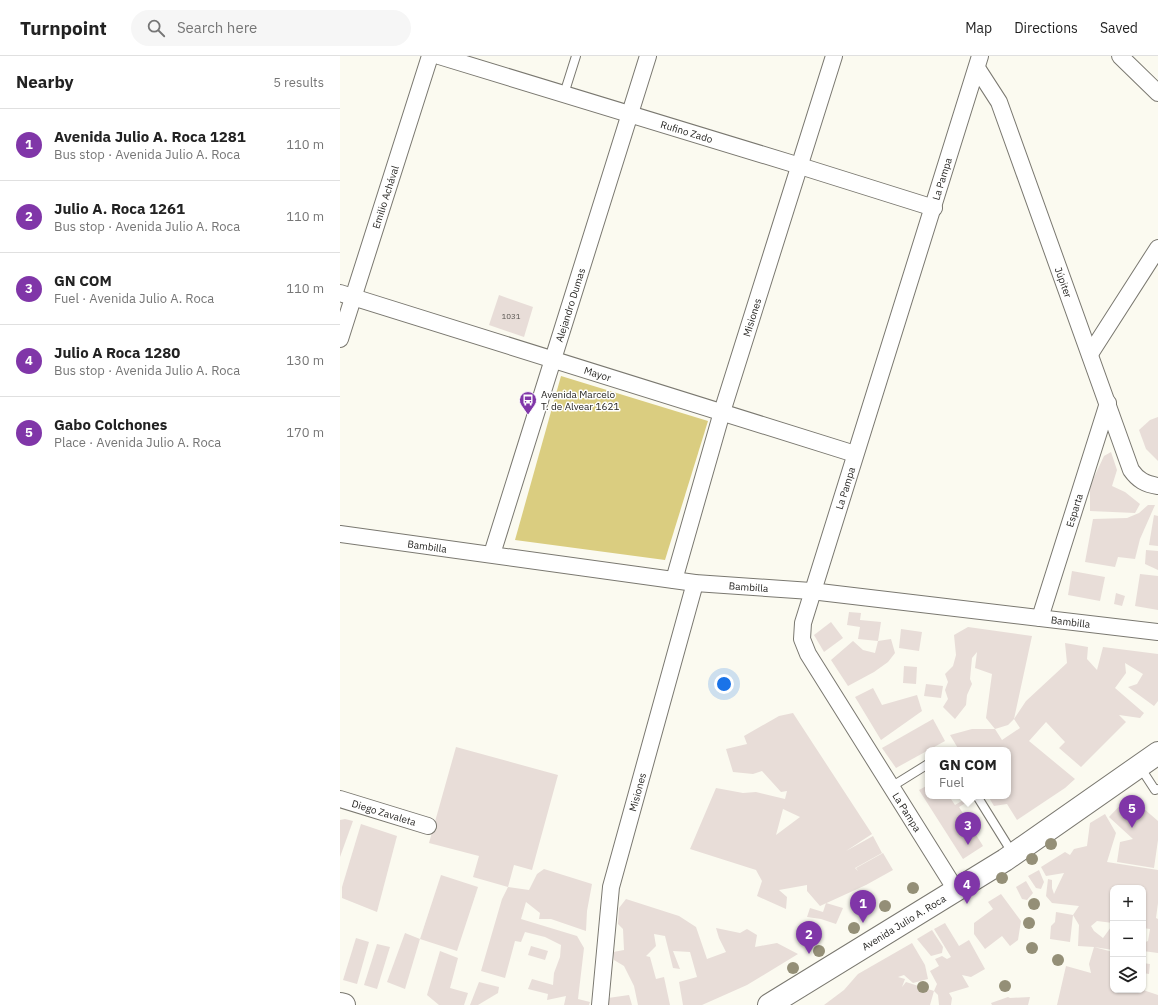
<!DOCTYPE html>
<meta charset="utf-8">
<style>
body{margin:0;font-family:"IBM Plex Sans",sans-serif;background:#f6f6f6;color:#222}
.controls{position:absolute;right:12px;bottom:12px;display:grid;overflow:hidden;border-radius:8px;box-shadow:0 1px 3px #0004}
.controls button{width:36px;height:36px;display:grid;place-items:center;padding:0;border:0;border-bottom:1px solid #e0e0e0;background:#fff;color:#222;font:20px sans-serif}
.you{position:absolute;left:384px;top:628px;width:14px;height:14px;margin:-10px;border:3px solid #fff;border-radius:50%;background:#1a73e8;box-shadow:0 0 0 6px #1a73e833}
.badge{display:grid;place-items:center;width:26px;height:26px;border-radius:50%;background:#8036a8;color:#fff;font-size:13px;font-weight:700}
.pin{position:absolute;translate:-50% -33px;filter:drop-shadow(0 1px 2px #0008)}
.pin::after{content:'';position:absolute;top:21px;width:14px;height:12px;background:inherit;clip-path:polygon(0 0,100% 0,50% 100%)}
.popup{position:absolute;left:585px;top:691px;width:86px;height:52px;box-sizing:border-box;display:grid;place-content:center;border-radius:8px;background:#fff;filter:drop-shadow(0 1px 3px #0005);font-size:13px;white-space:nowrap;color:#767676}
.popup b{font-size:15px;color:#222}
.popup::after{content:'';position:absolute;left:50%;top:100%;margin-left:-8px;border:8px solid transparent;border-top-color:#fff}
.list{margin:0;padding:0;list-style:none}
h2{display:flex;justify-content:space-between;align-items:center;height:52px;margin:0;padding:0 16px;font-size:17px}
h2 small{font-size:13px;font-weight:400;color:#767676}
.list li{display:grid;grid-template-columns:26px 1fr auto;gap:12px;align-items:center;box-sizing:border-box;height:72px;padding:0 16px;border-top:1px solid #e0e0e0}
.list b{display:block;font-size:15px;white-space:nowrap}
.list p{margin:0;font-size:13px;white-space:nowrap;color:#767676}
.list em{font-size:13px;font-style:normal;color:#767676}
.icon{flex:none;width:22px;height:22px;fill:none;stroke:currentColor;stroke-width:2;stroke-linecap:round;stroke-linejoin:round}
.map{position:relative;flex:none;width:818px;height:949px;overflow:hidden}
header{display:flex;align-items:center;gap:24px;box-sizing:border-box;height:56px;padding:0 20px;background:#fff;border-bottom:1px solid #e0e0e0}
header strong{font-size:19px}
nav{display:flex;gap:22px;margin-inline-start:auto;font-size:14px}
.search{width:280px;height:36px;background:#f6f6f6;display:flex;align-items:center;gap:10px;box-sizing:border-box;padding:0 14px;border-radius:22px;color:#767676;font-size:15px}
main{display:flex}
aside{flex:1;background:#fff}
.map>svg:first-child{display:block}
.green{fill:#dacd80}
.building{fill:#e8ddd8;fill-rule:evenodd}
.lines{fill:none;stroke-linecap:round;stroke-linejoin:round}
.lane-casing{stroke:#7a7870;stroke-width:10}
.street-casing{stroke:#7a7870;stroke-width:18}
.primary-casing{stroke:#7a7870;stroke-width:24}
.lane{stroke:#fff;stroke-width:8}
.street{stroke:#fff;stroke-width:16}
.primary{stroke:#fff;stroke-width:22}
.tree{fill:#948f77}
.labels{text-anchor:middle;stroke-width:3;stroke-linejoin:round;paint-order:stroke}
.number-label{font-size:8px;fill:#575450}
.street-label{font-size:10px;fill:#272623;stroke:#fff}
.poi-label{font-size:10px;fill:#272623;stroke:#fff;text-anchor:start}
</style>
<header>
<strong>Turnpoint</strong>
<div class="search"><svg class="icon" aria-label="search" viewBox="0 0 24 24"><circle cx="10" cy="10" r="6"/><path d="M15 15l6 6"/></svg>Search here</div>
<nav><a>Map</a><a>Directions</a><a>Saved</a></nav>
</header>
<main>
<aside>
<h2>Nearby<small>5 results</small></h2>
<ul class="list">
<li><span class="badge">1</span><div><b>Avenida Julio A. Roca 1281</b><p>Bus stop · Avenida Julio A. Roca</p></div><em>110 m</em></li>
<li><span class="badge">2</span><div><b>Julio A. Roca 1261</b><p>Bus stop · Avenida Julio A. Roca</p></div><em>110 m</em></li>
<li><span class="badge">3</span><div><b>GN COM</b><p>Fuel · Avenida Julio A. Roca</p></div><em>110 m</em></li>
<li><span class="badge">4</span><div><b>Julio A Roca 1280</b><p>Bus stop · Avenida Julio A. Roca</p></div><em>130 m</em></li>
<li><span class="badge">5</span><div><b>Gabo Colchones</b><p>Place · Avenida Julio A. Roca</p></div><em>170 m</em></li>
</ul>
</aside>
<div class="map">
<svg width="818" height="949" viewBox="0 0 818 949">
<rect width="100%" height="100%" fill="#fbfaf0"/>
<polygon class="green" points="221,320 368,365 325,504 175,484"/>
<g class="building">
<polygon points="159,239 193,251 184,281 149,269"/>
<polygon points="818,361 818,405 806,393 799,374 810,364"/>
<polygon points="771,396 777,414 772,430 785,436 800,448 795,457 750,455 750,430 764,400"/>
<polygon points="808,449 815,449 800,483 795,503 778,501 775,511 745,506 753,463 787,462 799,457"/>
<polygon points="814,459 818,460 818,490 809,489"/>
<polygon points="806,494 818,495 818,514 805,508"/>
<polygon points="732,515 765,521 760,545 728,539"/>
<polygon points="800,518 818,520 818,554 795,550"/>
<polygon points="776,537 785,540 782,550 774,548"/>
<polygon points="509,556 521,557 520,564 541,566 538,585 551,583 555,597 548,606 534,616 508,630 491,604 513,585 523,594 535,597 538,585 518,583 520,571 507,569"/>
<polygon points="491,566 503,582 484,596 474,579"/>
<polygon points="628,571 692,580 674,663 668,669 655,673 646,662 652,618 635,612 637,596 632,602 630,623 632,628 627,639 626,649 615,663 603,651 608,643 605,634 608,626 605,618 613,610 616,599 614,579"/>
<polygon points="561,573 582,576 579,595 559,592"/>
<polygon points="725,587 748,591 747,603 757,614 763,591 818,598 818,645 814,650 788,631 797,628 803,618 785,607 786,617 775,632 804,657 800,662 779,659 786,666 741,711 719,692 725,686 706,666 689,685 735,723 725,732 677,764 667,748 654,750 648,740 668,740 668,694 619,694 610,679 632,673 655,673 662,684 680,672 674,663 686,645 727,607"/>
<polygon points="564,610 577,611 576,628 563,627"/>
<polygon points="586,628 603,630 601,642 584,640"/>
<polygon points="533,632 542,649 577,639 582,655 541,684 515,641"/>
<path d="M453,657L532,778L506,795L533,780L542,797L515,812L518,815L516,812L543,797L553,814L526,829L480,850L467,835V829L439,834L447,841L446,853L417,840L422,825L416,814L350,793L376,732L403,737L416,736L445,743L447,735L441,736L422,715L413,718L393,716L386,693L407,688L404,680L439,660ZM443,753L460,761L436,779Z"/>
<polygon points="593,663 605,685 556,712 542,692"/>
<polygon points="116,691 218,719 192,814 174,809 168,831 133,821 139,800 89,787"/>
<polygon points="588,729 588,740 609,740 615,749 630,740 637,740 619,751 643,790 623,803 579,734"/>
<polygon points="789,740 818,765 818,784 814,812 777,806 780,786 793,783 769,761"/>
<polygon points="765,758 776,777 767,806 818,814 818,847 816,862 818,863 818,897 803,895 803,887 808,885 810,873 803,872 803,832 773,832 773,867 757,865 751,870 754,875 763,882 771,871 773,872 773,894 754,891 773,896 773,934 803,934 818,939 818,949 717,949 726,910 751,917 749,908 754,891 738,890 739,869 733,859 739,850 712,847 706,840 708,823 712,824 712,832 714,838 724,817 706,820 701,811 725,796 730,799 734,793 747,790 750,767"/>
<polygon points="5,763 13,765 0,801 0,764"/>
<polygon points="21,768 57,780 37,856 2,842 2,831"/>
<polygon points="204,813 252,828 247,855 246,875 211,863 199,863 200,857 186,846 181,863 237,880 244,892 238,943 250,946 249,949 224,949 226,940 207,944 208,938 188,933 192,923 213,929 214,917 220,901 221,889 205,881 185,876 181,886 175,885 165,922 141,915 162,843 168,831 189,834 197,818"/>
<polygon points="699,814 704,826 701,833 696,832 688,820"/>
<polygon points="101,819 138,831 117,895 80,883"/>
<polygon points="686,825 693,837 687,844 682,843 676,831"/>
<polygon points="661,838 681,865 678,884 670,890 662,880 645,893 634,878 634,867 653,853 648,846"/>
<polygon points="286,843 339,860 356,871 367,903 386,896 379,882 376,872 400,877 407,873 417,879 415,891 437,887 458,898 407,929 362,949 343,949 339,926 357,921 350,896 333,895 340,913 333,912 325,880 314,878 316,890 306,900 310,901 316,923 324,921 330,949 298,949 294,930 284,910 274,904 273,896 284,894 283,873 278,868 279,852"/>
<polygon points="486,847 503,852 496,868 481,863 467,861 470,852 483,856"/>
<polygon points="716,856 733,859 730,886 710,883 711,870 715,866"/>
<polygon points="605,867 619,890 629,884 645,913 631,921 622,919 629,931 609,937 612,942 611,949 599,949 598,939 594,935 597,928 590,915 599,910 595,903 602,900 607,903 611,901 594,873"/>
<polygon points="592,874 603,891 602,897 591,900 577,883"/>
<polygon points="65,877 80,883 65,933 47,926"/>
<polygon points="16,882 29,886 17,928 3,924"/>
<polygon points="572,887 585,909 588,923 573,927 564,919 558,921 565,923 562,931 566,926 594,935 590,949 484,949 504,934 518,918"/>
<polygon points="37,888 50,891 37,933 24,929"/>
<polygon points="191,890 208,895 205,904 188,899"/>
<polygon points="100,895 118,902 110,932 128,937 124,949 99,949 87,939"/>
<polygon points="803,907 810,908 809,918 803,917"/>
<polygon points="139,926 159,931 158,937 138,949 130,949"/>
<polygon points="289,939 292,949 268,949 268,942"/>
<polygon points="668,941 670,942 690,941 688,949 652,949 651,947"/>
</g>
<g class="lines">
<g class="lane-casing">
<g id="lane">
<polyline points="224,38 236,0"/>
<polyline points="800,711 815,734 818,733"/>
<polyline points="551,731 588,708"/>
<polyline points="637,740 673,798"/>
</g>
</g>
<g class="street-casing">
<g id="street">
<path id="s1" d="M99,0L460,110L594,152"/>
<polyline points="780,0 818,37"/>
<path id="s2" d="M637,12L659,46L791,414C798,424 805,428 818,430"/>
<path id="s3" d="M0,237L515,398"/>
<path id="s4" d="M0,283L90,0"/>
<polyline points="750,298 818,192"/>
<path id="s5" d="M0,478L355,527L471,535L818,576"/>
<path id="s6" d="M152,498L308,0"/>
<path id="s7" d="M334,524L382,356L494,0"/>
<path id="s8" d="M700,562L768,347"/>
<path id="s9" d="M0,743L88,770"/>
<path id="s10" d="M616,834L468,598L462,583L463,567L640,0"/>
<path id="s11" d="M260,949L271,831L355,527"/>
</g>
</g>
<g class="primary-casing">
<g id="primary">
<polyline points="0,948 4,949"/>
<path id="s12" d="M429,949L665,804L818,697"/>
</g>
</g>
<use href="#lane" class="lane"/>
<use href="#street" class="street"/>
<use href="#primary" class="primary"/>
</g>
<g class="tree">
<circle cx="711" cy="788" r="6"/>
<circle cx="692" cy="803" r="6"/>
<circle cx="662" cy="822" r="6"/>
<circle cx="573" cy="832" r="6"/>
<circle cx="694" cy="848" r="6"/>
<circle cx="545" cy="850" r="6"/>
<circle cx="689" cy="867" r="6"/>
<circle cx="514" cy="872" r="6"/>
<circle cx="692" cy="892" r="6"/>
<circle cx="479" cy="895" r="6"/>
<circle cx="718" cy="904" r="6"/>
<circle cx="453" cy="912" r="6"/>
<circle cx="665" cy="930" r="6"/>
<circle cx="583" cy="931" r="6"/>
</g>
<defs>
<g id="bus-pin" transform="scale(0.9)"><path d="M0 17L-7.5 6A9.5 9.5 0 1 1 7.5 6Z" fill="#8036a8" stroke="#fff"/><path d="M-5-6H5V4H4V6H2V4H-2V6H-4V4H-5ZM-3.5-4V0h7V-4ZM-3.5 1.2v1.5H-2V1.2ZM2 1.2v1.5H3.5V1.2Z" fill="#fff"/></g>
</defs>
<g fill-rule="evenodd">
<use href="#bus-pin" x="188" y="344"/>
</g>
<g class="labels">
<g class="number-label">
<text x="171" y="263">1031</text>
</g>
<g class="street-label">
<text dy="4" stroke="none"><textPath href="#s1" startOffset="259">Rufino Zado</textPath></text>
<text dy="4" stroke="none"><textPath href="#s10" startOffset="776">La Pampa</textPath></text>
<text dy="4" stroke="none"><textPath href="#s4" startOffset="149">Emilio Achával</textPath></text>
<text dy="4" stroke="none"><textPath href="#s2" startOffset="232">Júpiter</textPath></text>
<text dy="4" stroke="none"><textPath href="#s6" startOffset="261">Alejandro Dumas</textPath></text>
<text dy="4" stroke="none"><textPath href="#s7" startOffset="274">Misiones</textPath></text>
<text dy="4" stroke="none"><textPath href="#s3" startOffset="270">Mayor</textPath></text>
<text dy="4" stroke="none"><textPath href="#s10" startOffset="452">La Pampa</textPath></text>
<text dy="4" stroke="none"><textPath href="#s8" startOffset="113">Esparta</textPath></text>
<text dy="4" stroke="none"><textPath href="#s5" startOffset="88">Bambilla</textPath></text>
<text dy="4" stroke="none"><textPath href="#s5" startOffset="412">Bambilla</textPath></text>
<text dy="4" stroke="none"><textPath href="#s5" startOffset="736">Bambilla</textPath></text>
<text dy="4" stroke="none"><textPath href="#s11" startOffset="217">Misiones</textPath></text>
<text transform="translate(567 756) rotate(58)" y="4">La Pampa</text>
<text dy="4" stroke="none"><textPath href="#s9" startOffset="46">Diego Zavaleta</textPath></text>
<text dy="4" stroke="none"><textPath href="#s12" startOffset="158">Avenida Julio A. Roca</textPath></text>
</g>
<g class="poi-label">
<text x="201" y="342">Avenida Marcelo<tspan x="201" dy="12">T. de Alvear 1621</tspan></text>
</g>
</g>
</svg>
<div class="controls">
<button>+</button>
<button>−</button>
<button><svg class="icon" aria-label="layers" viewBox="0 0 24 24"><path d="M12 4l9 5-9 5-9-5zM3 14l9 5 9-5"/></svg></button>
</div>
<div class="you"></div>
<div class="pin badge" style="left:523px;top:867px">1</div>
<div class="pin badge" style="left:469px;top:898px">2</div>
<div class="pin badge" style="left:628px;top:789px">3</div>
<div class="popup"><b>GN COM</b>Fuel</div>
<div class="pin badge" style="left:627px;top:848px">4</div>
<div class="pin badge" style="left:792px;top:772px">5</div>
</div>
</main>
